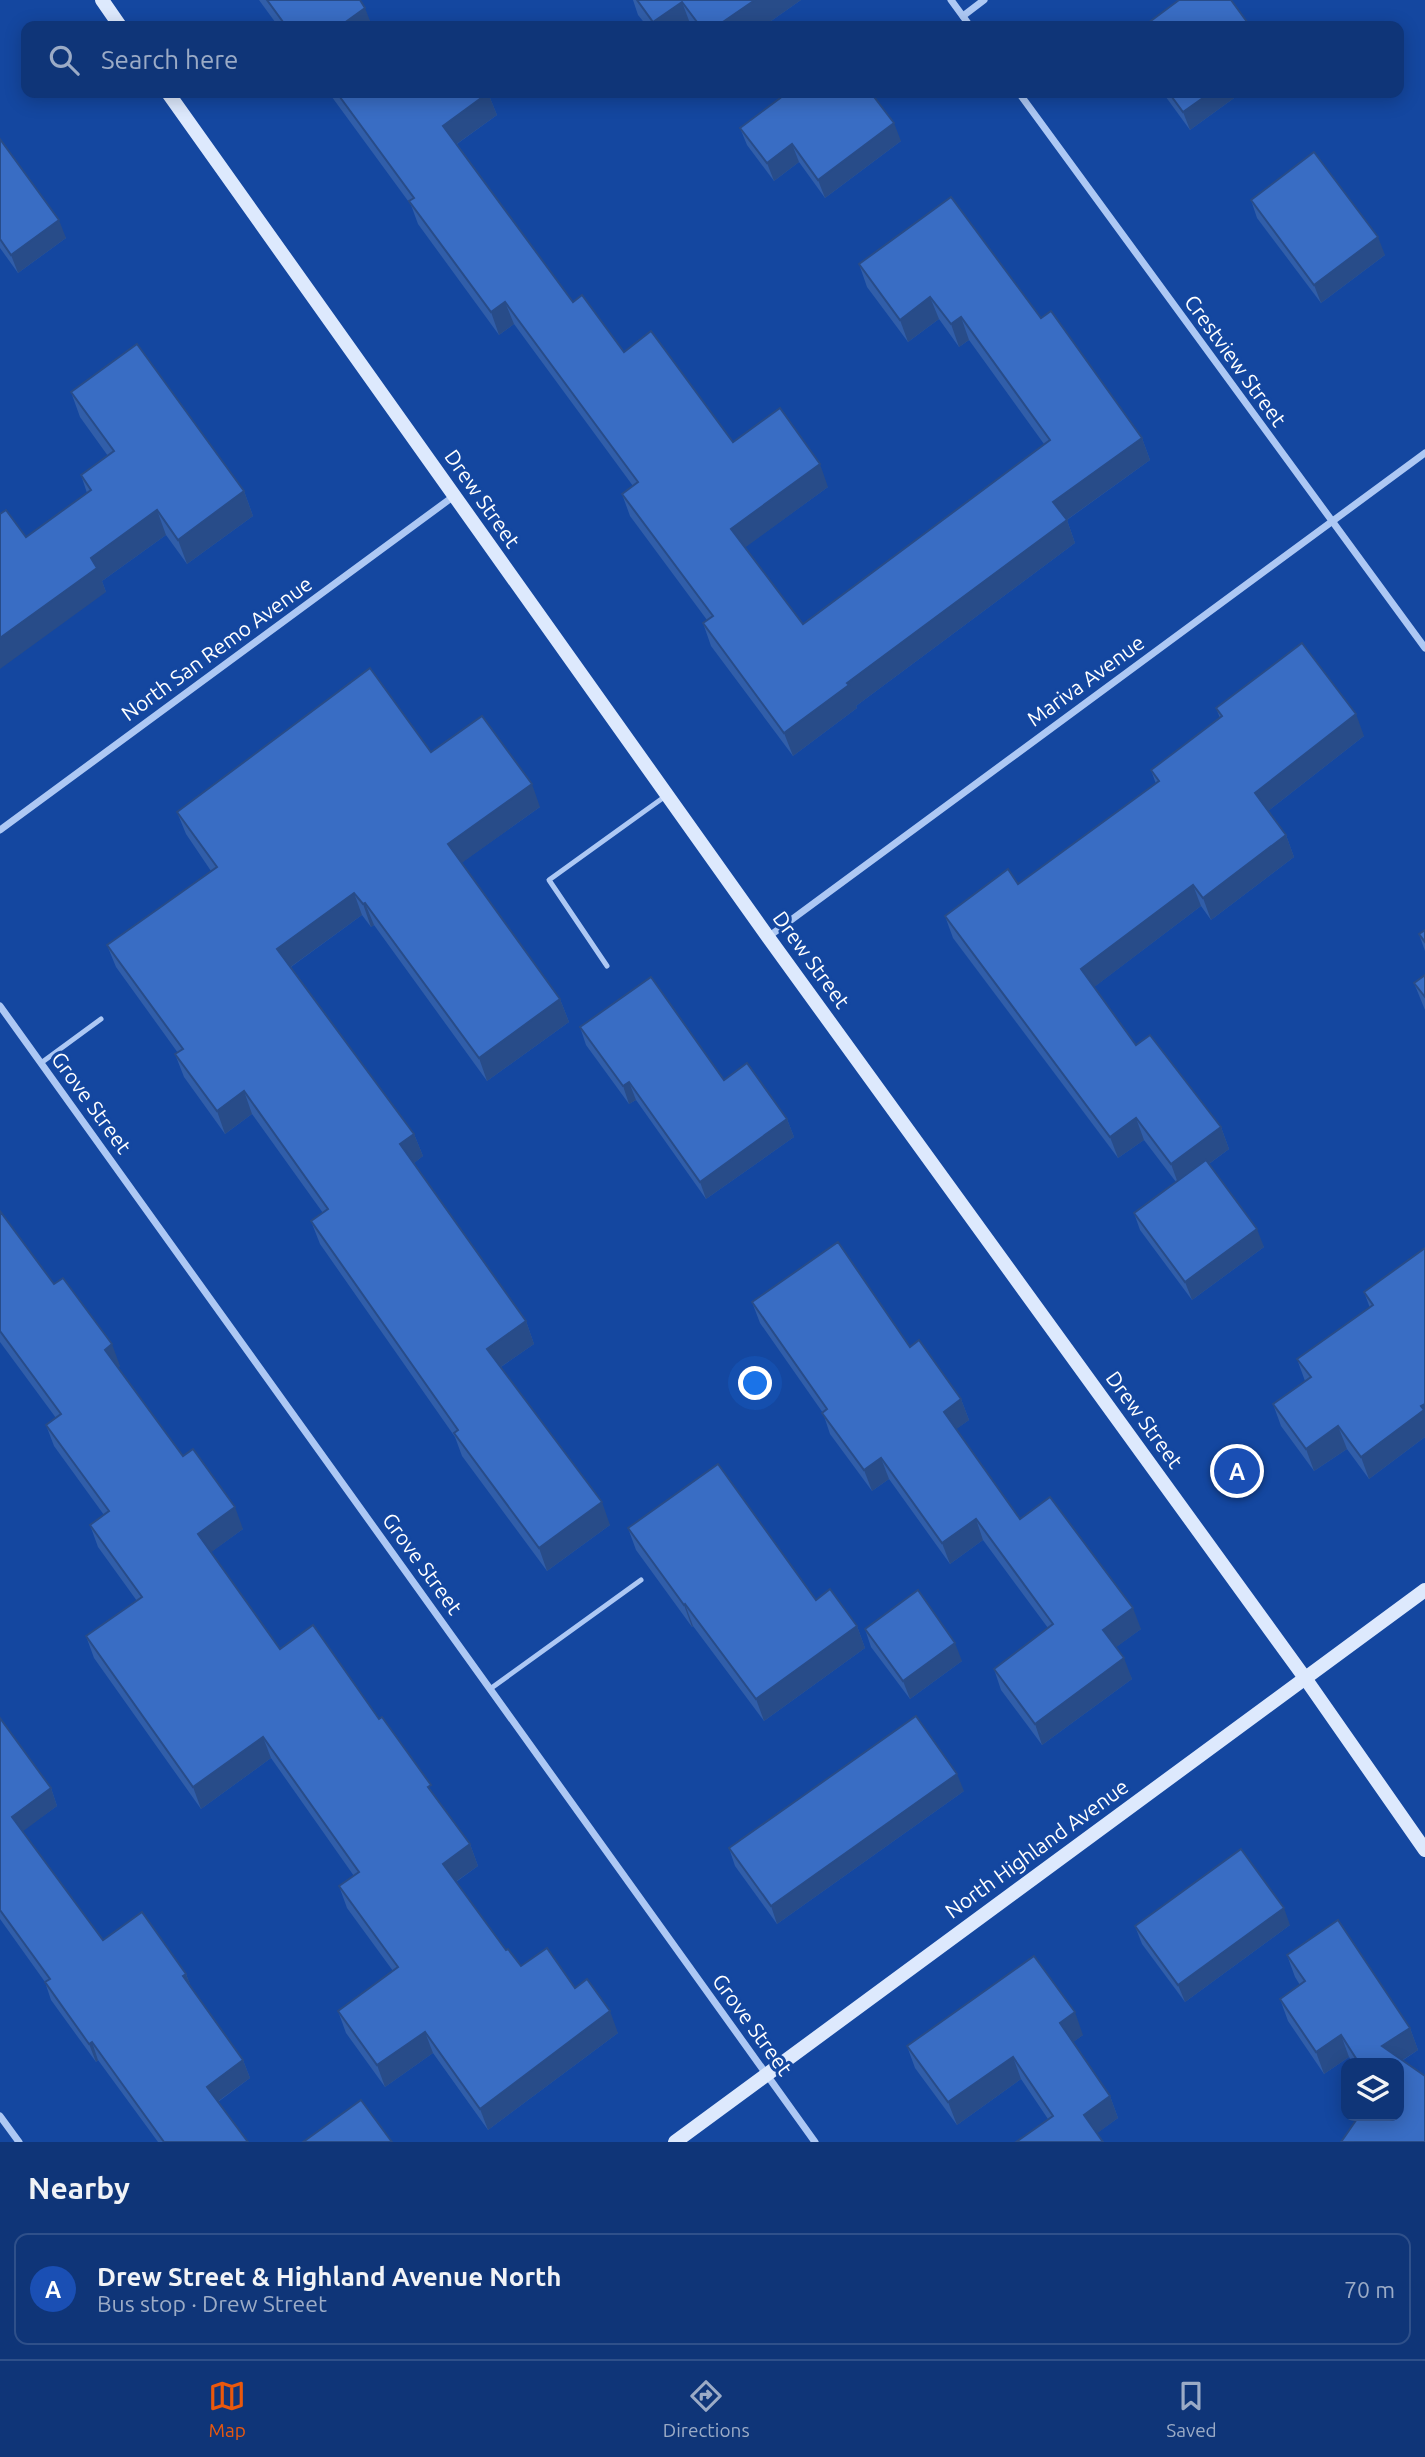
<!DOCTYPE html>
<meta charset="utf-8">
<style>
body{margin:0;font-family:Ubuntu,sans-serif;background:#183d7d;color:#f1f3f6}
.controls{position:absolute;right:21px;bottom:21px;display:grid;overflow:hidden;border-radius:14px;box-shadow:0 4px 18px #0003}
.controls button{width:63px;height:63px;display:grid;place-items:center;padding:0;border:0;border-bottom:2px solid #2f508a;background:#0f3578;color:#f1f3f6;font:35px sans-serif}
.you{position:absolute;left:756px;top:1384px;width:24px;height:24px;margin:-18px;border:5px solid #fff;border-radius:50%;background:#1a73e8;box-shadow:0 0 0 10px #1a73e833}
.badge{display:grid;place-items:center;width:46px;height:46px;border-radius:50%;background:#ea580c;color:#fff;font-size:23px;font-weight:700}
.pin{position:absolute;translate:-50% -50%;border:4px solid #fff;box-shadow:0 2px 7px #0006}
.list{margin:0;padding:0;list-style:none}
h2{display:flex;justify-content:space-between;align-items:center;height:91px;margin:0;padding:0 28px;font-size:30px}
h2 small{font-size:23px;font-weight:400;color:#9babc6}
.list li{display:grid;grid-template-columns:46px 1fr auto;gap:21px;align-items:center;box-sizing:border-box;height:112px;margin:0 14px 14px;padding:0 14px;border:2px solid #2f508a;border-radius:14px}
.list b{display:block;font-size:26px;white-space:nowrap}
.list p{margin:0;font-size:23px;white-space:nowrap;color:#9babc6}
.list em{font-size:23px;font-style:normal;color:#9babc6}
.icon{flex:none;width:38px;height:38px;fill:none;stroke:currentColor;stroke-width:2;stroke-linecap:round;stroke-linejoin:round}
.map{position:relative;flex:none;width:1425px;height:2142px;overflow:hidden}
.search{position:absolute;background:#0f3578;box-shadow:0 4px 18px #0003;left:21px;right:21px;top:21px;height:77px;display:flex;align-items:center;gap:18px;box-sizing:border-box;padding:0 24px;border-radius:14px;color:#9babc6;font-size:26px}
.sheet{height:217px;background:#0f3578}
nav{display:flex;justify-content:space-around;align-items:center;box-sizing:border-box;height:98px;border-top:2px solid #2f508a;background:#0f3578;font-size:19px;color:#9babc6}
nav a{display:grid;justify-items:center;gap:4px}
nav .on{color:#ea580c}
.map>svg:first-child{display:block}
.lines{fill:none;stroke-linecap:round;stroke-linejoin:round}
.lane{stroke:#adc8f4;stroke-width:5}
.street{stroke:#adc8f4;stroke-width:7}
.secondary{stroke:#dde9fd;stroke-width:14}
.wall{fill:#315ea9}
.shaded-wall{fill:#284c89}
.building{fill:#396dc4;stroke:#284c89;stroke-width:2}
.labels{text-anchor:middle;stroke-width:6;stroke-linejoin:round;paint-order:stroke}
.street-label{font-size:21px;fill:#fff;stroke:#1447a0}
</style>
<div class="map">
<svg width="1425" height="2142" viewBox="0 0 1425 2142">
<rect width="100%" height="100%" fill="#1447a0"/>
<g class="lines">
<g class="lane">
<polyline points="607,966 549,880 667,795"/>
<polyline points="41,1063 101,1019"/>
<polyline points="490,1689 641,1580"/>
</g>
<g class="street">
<polyline points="951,0 970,26"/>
<polyline points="963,16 984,0"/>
<polyline points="1019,93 1425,648"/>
<polyline points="0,830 454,496"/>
<polyline points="768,937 1425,453"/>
<polyline points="0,1006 815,2142"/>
<polyline points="0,2116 19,2142"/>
</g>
<g class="secondary">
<polyline points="102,0 120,26"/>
<polyline points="168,93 768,937 1305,1678 1425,1850"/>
<polyline points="675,2142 1425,1590"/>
</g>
</g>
<g class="wall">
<polygon points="259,0 360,0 372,26 278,26"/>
<polygon points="633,0 801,0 764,26 647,26 638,15"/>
<polygon points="329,93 488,93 497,115 457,144 573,302 624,352 733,442 828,487 745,547 803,624 1044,444 969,340 959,347 939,319 908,342 867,287 859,264 1041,318 1142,438 1150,460 1067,520 1075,543 856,706 857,708 793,756 711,646 703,623 707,620 630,516 622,494 633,486 514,324 499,335 418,224 411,205"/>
<polygon points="1163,93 1241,93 1190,130"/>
<polygon points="740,128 901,141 825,198 799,162 774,181 747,145"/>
<polygon points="0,139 66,238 18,273 0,248"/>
<polygon points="1251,200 1385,255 1321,303 1257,218"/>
<polygon points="71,392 244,491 253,516 187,564 166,535 102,581 106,592 26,537 87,493 81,475 108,456 80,417"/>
<polygon points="1216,708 1364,736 1268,811 1286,835 1294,857 1211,920 1201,906 1094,987 1136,1045 1221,1127 1229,1149 1209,1164 1264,1247 1192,1300 1140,1230 1134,1213 1176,1182 1144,1140 1118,1158 953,938 945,916 1018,884 1156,784 1151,770 1220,718"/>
<polygon points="431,752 540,807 461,863 560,999 569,1022 487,1081 374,925 371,927 362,915 291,967 414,1134 423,1156 414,1163 526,1321 534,1344 501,1367 610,1525 547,1571 462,1456 455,1437 320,1244 311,1221 323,1213 252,1114 225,1134 184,1077 175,1054 178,1053 116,967 107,945 211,871 186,834 177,812"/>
<polygon points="1425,930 1425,951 1419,934"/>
<polygon points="1425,975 1425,1010 1414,983"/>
<polygon points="580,1027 724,1080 787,1119 794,1137 706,1199 636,1100 629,1104 586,1045"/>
<polygon points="0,1211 54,1284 120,1366 118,1367 183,1456 243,1529 211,1552 280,1649 379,1719 470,1844 478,1866 456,1882 506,1950 521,1966 575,1988 618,2033 488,2130 433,2053 385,2087 346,2033 338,2011 393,1971 347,1908 339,1886 354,1876 271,1758 201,1809 94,1658 86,1636 137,1601 98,1547 90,1525 104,1515 54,1446 46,1425 56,1418 0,1342"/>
<polygon points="1425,1248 1425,1437 1369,1479 1347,1449 1314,1471 1281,1426 1273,1404 1305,1381 1297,1359 1370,1308 1364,1292"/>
<polygon points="752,1302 910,1347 961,1399 969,1420 956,1429 1020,1519 1141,1629 1116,1647 1132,1679 1042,1745 1001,1690 994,1669 1048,1628 983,1540 950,1564 889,1479 872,1491 830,1434 823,1413 760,1323"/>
<polygon points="628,1528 816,1600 857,1626 865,1648 764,1721 693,1626 692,1627 636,1550"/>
<polygon points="865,1629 962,1661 910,1699 871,1647"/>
<polygon points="0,1718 51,1788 57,1806 22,1831 103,1940 186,1974 191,1987 243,2060 250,2078 218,2102 248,2142 158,2142 98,2060 96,2062 51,2000 45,1982 0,1919"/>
<polygon points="964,1791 777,1924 735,1866 729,1848"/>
<polygon points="1290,1925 1185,2002 1142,1944 1135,1926"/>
<polygon points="1287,1955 1410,2028 1418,2050 1399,2063 1353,2063 1349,2057 1324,2074 1288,2021 1280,1999 1300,1985 1295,1977"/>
<polygon points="1083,2035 1073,2042 1110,2096 1118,2118 1097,2133 1048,2119 1021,2079 957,2125 915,2068 907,2046"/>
</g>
<g class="shaded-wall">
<polygon points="755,0 801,0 764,26 717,26"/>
<polygon points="682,2 691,26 655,26 653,22"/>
<polygon points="365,8 372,26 340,26"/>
<polygon points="488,93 497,115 451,148 443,126"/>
<polygon points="1210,93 1241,93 1190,130 1183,112"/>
<polygon points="894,123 901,141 825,198 818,180"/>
<polygon points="792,144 799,162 774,181 767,163"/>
<polygon points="59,220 66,238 18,273 11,255"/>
<polygon points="1378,237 1385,255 1321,303 1314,285"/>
<polygon points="930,297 939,319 908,342 900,320"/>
<polygon points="505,302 514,324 499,335 491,312"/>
<polygon points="961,317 969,340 959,347 951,324"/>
<polygon points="1142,438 1150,460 1061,524 1053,502"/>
<polygon points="820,464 828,487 739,552 731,529"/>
<polygon points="244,491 253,516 187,564 178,540"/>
<polygon points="157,510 166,535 102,581 106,592 0,669 0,638 91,558"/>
<polygon points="1067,520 1075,543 856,706 857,708 793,756 784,733 847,683"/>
<polygon points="1356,714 1364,736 1263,815 1255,793"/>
<polygon points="532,784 540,807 456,867 448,844"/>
<polygon points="1286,835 1294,857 1211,920 1203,898"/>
<polygon points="1193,885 1201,906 1089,991 1081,969"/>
<polygon points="354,893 362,915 285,971 277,949"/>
<polygon points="365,903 374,925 371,927 363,904"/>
<polygon points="560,999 569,1022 487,1081 479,1058"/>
<polygon points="629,1082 636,1100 629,1104 623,1086"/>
<polygon points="244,1091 252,1114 225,1134 217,1111"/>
<polygon points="1136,1118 1144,1140 1118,1158 1110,1137"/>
<polygon points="787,1119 794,1137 706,1199 700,1182"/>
<polygon points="1221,1127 1229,1149 1179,1186 1171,1164"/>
<polygon points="414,1134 423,1156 409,1167 400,1144"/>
<polygon points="1257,1229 1264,1247 1192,1300 1185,1282"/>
<polygon points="526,1321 534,1344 495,1371 487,1349"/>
<polygon points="112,1344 120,1366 113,1371 105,1350"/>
<polygon points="961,1399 969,1420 951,1433 944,1412"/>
<polygon points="1425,1404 1425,1437 1369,1479 1361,1457"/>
<polygon points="1338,1426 1347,1449 1314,1471 1306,1449"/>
<polygon points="881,1458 889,1479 872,1491 864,1470"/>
<polygon points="602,1502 610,1525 547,1571 539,1548"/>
<polygon points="235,1507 243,1529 206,1556 198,1534"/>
<polygon points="976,1519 983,1540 950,1564 942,1543"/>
<polygon points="685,1604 693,1626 692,1627 684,1605"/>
<polygon points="1133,1608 1141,1629 1111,1651 1103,1630"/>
<polygon points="857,1626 865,1648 764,1721 756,1699"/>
<polygon points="955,1643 962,1661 910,1699 903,1681"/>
<polygon points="1124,1658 1132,1679 1042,1745 1035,1724"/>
<polygon points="263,1737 271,1758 201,1809 193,1787"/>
<polygon points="957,1774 964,1791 777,1924 771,1906"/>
<polygon points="51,1788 57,1806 18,1835 12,1817"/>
<polygon points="470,1844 478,1866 451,1885 443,1864"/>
<polygon points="1284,1908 1290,1925 1185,2002 1178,1985"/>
<polygon points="186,1974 193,1992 183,1976"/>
<polygon points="610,2011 618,2033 488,2130 480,2109"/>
<polygon points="1075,2012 1083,2035 1068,2046 1060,2023"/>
<polygon points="1410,2028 1418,2050 1398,2063 1382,2046"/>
<polygon points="425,2032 433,2053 385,2087 377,2065"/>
<polygon points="1341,2035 1349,2057 1324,2074 1316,2052"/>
<polygon points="92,2042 98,2060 96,2062 89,2044"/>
<polygon points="1013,2057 1021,2079 957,2125 948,2102"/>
<polygon points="243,2060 250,2078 213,2105 207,2087"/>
<polygon points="1110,2096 1118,2118 1092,2137 1084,2115"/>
</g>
<g class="building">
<polygon points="267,0 360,0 365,8 340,26 286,26"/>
<polygon points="637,0 755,0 717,26 700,26 682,2 653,22"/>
<polygon points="1179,0 1231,0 1250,26 1144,26"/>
<polygon points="337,93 488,93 443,126 573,302 582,295 624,352 651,331 733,442 780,408 820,464 731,529 803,624 1050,440 961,317 951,324 930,297 900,320 859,264 951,197 1041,318 1051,311 1142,438 1053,502 1067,520 847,683 849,685 784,733 703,623 713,616 622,494 638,482 505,302 491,312 409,201 414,198"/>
<polygon points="787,93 871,93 894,123 818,180 792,144 767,163 740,128"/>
<polygon points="1169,93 1210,93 1183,112"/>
<polygon points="0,139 59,220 11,255 0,239"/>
<polygon points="1314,152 1378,237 1314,285 1251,200"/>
<polygon points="137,344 244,491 178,540 157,510 91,558 97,568 0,638 0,514 6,510 26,537 91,490 81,475 114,451 71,392"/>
<polygon points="1302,643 1356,714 1255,793 1286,835 1203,898 1193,885 1081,969 1136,1045 1150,1035 1221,1127 1171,1164 1136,1118 1110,1137 945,916 1008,869 1018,884 1159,781 1151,770 1222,716 1216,708"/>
<polygon points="370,668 431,752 482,716 532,784 448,844 560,999 479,1058 365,903 363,904 354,893 277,949 414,1134 400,1144 526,1321 487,1349 602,1502 539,1548 454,1433 458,1430 311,1221 328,1209 244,1091 217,1111 175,1054 183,1049 107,945 217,867 177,812"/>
<polygon points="1425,930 1425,942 1419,934"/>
<polygon points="1425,975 1425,997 1414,983"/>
<polygon points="651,977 724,1080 747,1063 787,1119 700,1182 629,1082 623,1086 580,1027"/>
<polygon points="1206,1160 1257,1229 1185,1282 1134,1213"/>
<polygon points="0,1211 54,1284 63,1278 112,1344 105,1350 183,1456 193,1449 235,1507 198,1534 280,1649 313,1625 379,1719 382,1717 431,1785 428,1787 470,1844 443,1864 506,1950 508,1949 521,1966 547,1948 575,1988 587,1979 610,2011 480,2109 425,2032 377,2065 338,2011 398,1967 339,1886 359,1872 263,1737 193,1787 86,1636 142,1597 90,1525 109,1511 46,1425 61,1414 0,1331"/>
<polygon points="838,1242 910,1347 919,1340 961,1399 944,1412 1020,1519 1050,1497 1133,1608 1103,1630 1124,1658 1035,1724 994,1669 1053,1624 976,1519 942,1543 881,1458 864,1470 822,1413 827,1409 752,1302"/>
<polygon points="1425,1248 1425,1404 1421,1406 1424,1410 1361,1457 1338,1426 1306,1449 1273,1404 1311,1377 1297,1359 1373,1305 1364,1292"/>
<polygon points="718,1464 816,1600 830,1589 857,1626 756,1699 685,1604 684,1605 628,1528"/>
<polygon points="918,1590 955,1643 903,1681 865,1629"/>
<polygon points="916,1716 957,1774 771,1906 729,1848"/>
<polygon points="0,1718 51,1788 12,1817 103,1940 142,1912 186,1974 183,1976 243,2060 207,2087 248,2142 164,2142 92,2042 89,2044 45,1982 50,1979 0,1910"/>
<polygon points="1241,1849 1284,1908 1178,1985 1135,1926"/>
<polygon points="1338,1920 1410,2028 1382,2046 1425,2076 1425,2142 1341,2142 1359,2116 1399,2116 1399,2063 1359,2063 1341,2035 1316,2052 1280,1999 1305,1981 1287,1955"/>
<polygon points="1034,1956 1075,2012 1060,2023 1110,2096 1084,2115 1103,2142 1016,2142 1053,2116 1013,2057 948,2102 907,2046"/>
<polygon points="361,2100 392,2142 303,2142"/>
</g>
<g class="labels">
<g class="street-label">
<text transform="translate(1235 361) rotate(54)" y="7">Crestview Street</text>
<text transform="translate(482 499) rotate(55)" y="7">Drew Street</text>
<text transform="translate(217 649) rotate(-36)" y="7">North San Remo Avenue</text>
<text transform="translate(1086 681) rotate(-36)" y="7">Mariva Avenue</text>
<text transform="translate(811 960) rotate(54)" y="7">Drew Street</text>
<text transform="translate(91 1103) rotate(54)" y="7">Grove Street</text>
<text transform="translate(1144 1420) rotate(54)" y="7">Drew Street</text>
<text transform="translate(422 1564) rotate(54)" y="7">Grove Street</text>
<text transform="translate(1037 1849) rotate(-36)" y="7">North Highland Avenue</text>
<text transform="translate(752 2025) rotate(54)" y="7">Grove Street</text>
</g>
</g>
</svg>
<div class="controls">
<button><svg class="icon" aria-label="layers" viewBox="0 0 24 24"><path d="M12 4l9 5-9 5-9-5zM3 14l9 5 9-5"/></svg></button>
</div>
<div class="you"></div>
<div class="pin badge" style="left:1237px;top:1471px;background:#1a4fb4">A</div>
<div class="search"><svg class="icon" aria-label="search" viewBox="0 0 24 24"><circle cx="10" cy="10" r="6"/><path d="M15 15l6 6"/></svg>Search here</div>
</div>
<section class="sheet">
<h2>Nearby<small></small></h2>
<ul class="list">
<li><span class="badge" style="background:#1a4fb4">A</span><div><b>Drew Street &amp; Highland Avenue North</b><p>Bus stop · Drew Street</p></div><em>70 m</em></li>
</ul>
</section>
<nav>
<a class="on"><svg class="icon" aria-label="map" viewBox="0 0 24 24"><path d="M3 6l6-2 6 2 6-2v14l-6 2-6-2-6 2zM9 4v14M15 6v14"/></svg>Map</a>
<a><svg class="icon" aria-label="directions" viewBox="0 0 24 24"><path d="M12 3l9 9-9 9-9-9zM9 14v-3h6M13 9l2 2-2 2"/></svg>Directions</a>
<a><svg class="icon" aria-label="saved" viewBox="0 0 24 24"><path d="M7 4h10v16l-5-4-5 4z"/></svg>Saved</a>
</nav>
